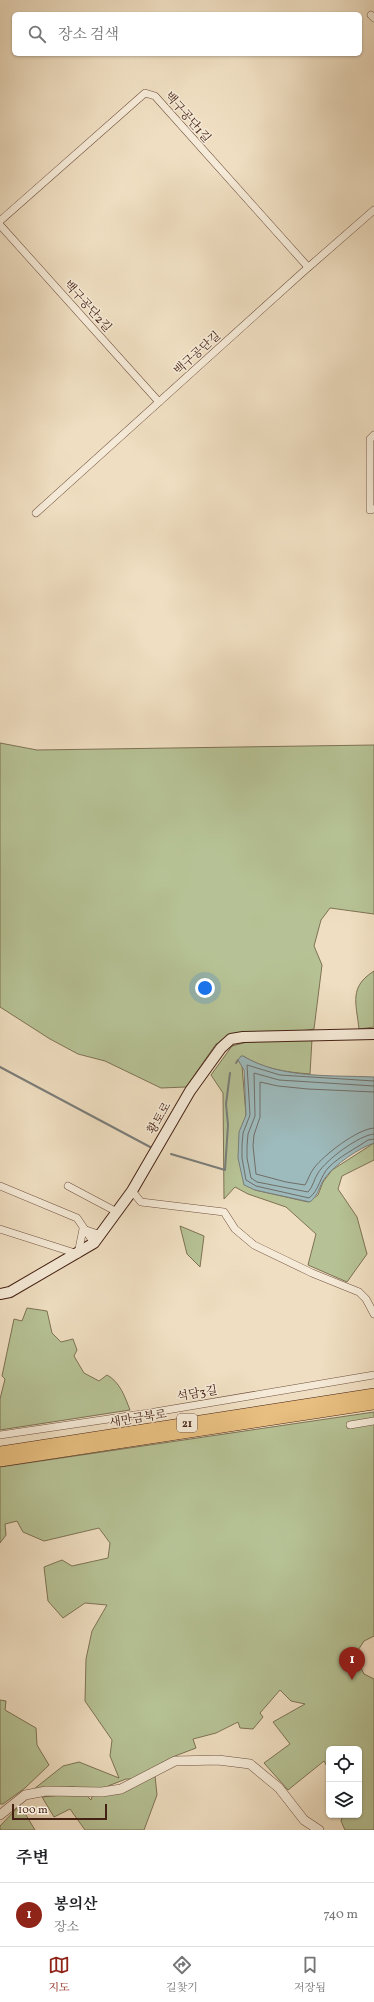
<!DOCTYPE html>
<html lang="ko">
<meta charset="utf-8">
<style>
body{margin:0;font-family:Vollkorn,"Noto Serif KR",serif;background:#f2f2f2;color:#202124}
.controls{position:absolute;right:12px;bottom:12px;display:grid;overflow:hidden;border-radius:6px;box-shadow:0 1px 3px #0004}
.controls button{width:36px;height:36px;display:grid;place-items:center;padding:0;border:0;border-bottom:1px solid #e0e0e0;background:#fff;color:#202124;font:20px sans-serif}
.scale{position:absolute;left:12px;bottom:10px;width:95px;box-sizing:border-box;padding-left:4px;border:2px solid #452114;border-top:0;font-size:11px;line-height:14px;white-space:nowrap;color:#452114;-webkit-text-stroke:3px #f5ead7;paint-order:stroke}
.you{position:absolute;left:205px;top:988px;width:14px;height:14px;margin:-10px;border:3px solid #fff;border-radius:50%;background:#1a73e8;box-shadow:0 0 0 6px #1a73e833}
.badge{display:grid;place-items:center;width:26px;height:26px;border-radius:50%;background:#8f2418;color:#fff;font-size:13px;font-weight:700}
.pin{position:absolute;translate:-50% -33px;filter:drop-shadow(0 1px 2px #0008)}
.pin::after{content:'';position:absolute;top:21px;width:14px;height:12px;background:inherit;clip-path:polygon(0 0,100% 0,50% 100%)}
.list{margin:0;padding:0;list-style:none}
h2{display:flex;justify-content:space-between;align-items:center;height:52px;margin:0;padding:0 16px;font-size:17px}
h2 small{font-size:13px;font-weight:400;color:#757577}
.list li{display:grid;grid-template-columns:26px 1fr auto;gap:12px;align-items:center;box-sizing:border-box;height:64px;padding:0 16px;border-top:1px solid #e0e0e0}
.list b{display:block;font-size:15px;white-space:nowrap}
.list p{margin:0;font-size:13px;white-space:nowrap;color:#757577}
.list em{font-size:13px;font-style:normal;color:#757577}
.icon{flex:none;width:22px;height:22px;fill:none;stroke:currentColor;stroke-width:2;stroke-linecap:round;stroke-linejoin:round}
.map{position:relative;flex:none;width:374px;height:1830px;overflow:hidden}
.search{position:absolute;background:#fff;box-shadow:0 1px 3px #0004;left:12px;right:12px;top:12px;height:44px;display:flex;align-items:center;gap:10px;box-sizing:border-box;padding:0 14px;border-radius:6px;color:#757577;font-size:15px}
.sheet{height:116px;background:#fff}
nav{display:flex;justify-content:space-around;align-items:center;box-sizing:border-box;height:56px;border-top:1px solid #e0e0e0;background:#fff;font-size:11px;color:#757577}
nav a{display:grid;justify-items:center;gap:2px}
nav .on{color:#8f2418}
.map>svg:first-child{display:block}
.green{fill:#b6c295;stroke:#7e7254}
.water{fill:#9dbabc;stroke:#7a7d79}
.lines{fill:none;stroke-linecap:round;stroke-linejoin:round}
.shore{stroke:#716e68;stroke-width:1}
.stream{stroke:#7a7d79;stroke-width:2}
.minor-casing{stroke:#70503f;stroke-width:8}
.tertiary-casing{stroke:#70503f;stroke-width:10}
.secondary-casing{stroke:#452114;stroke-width:12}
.trunk-casing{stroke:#452114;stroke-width:12}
.minor{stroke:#f5ead7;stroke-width:7}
.tertiary{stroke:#f5ead7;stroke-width:9}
.secondary{stroke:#f5ead7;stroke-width:10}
.trunk{stroke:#e8bf80;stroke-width:11}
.labels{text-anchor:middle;stroke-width:3;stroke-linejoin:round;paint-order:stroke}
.shield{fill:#f5ead7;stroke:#7a5d4e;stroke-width:1}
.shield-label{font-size:11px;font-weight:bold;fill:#452114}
.street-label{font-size:12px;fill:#452114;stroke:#f5ead7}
</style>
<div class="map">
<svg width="374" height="1830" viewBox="0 0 374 1830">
<rect width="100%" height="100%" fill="#efdec1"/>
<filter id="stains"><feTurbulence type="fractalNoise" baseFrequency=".005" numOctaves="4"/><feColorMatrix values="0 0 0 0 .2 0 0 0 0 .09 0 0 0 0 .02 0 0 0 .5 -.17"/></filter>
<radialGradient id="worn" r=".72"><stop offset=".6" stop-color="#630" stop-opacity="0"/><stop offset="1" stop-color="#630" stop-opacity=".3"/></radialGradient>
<g class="green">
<polygon points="0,743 37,750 374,745 374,914 330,908 321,920 314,946 322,965 314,1029 216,1044 186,1087 161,1088 105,1061 78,1054 50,1039 0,1007"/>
<path d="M374,971V1027L359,1029C356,1002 349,987 374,971Z"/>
<path d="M312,1039L310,1074C285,1072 264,1069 243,1056L242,1066L246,1115L255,1190L308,1202L318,1195L323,1182L332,1170L374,1143V1160L342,1176L338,1189L357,1217L367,1254L347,1282L308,1265L316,1234L286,1207L248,1194L235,1187L224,1199L223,1093L211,1075L232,1046L247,1042Z"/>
<polygon points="180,1226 204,1236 200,1267 187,1254"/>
<path d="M27,1308L47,1311L52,1333L61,1342L73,1339L77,1350L74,1356L84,1373L99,1381L107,1375C120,1382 125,1397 130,1410L0,1430V1399L5,1379L2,1376L14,1319L22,1321Z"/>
<polygon points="374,1412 374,1636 364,1641 355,1655 364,1674 374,1679 374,1830 345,1830 341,1821 343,1815 359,1815 359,1749 329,1749 329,1784 329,1770 324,1761 288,1790 264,1763 290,1744 273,1722 305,1704 291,1701 280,1690 260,1713 263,1717 253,1729 240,1728 238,1722 216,1733 193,1739 196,1748 175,1756 132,1779 126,1779 108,1786 112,1794 155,1776 157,1795 144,1830 85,1830 70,1809 54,1817 42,1797 81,1793 86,1795 91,1800 94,1790 72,1787 34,1789 63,1766 79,1762 119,1778 110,1756 112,1740 85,1701 86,1659 92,1631 107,1605 85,1603 63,1618 48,1601 44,1567 62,1560 72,1566 108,1558 110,1543 99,1528 44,1541 23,1532 17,1521 5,1524 6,1535 0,1543 0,1467"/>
<polygon points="0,1700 6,1701 5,1710 36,1728 37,1745 49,1765 25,1788 3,1804 0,1804"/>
<polygon points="20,1805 35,1830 0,1830 0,1826"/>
</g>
<path class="water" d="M241,1056H243C281,1079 331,1075 374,1077V1143C359,1148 334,1165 325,1178C319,1186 319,1195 310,1202L255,1190L244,1185L238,1158L239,1132L246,1115L244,1070L238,1060Z"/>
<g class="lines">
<g class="shore">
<path d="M374,1081L280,1075L247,1065L250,1115L243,1133L242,1145V1158L246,1180L256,1186L309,1198C319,1191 320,1176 329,1167C340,1156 355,1149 368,1140L374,1139"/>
<path d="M374,1086L279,1080L254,1073L255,1116L248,1134L247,1146V1158L251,1178L257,1182L308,1192C313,1187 314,1179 318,1173C326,1160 359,1135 374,1134"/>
<path d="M374,1092L308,1089L278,1086L260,1082V1117L254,1135L253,1146L256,1174L286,1182L305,1185C308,1180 310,1173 314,1168C324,1155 357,1129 374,1128"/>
</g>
<g class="stream">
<polyline points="236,1063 238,1060"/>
<polyline points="0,1067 152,1148"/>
<polyline points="171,1154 225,1170 228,1125 226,1104 230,1073"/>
</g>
<g class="minor-casing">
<g id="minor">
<polyline points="371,15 374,18"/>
<polyline points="0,221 145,93 155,96 308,267"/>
<polyline points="0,225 159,402"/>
<polyline points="374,435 370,439 370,510 374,509"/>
<polyline points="36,513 303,272 374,210"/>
<polyline points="0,1186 77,1218 94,1243"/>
<polyline points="68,1186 117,1212"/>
<polyline points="132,1191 141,1202 224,1212 235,1229 254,1245 312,1273 359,1292 366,1299 374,1314"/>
<polyline points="0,1229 78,1254 83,1229 101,1235"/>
<polyline points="350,1425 374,1421"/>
<polyline points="0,1435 149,1413 374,1375"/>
</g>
</g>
<g class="tertiary-casing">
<polyline id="tertiary" points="0,1815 25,1795 46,1791 102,1792 121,1789 175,1761 218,1760 250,1764 279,1788 304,1820 319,1830"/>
</g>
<g class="secondary-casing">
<polyline id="secondary" points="0,1294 10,1292 94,1243 132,1191 190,1091 221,1048 231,1039 243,1037 374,1034"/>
</g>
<g class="trunk-casing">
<g id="trunk">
<polyline points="0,1452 374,1394"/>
<polyline points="0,1461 374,1404"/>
</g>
</g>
<use href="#minor" class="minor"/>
<use href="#tertiary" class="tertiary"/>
<use href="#secondary" class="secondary"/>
<use href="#trunk" class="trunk"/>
</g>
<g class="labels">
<rect class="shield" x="177" y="1414" width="20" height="18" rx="3"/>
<g class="shield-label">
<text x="187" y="1427">21</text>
</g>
<g class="street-label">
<text transform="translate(188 117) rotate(49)" y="4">백구공단1길</text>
<text transform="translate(88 306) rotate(48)" y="4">백구공단2길</text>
<text transform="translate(197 353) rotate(-42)" y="4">백구공단길</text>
<text transform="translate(159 1118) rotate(-60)" y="4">황토로</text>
<text transform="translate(197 1393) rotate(-10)" y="4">석담3길</text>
<text transform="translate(138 1418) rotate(-9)" y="4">새만금북로</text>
</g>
</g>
<rect width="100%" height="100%" filter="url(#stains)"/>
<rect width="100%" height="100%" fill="url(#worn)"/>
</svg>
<div class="controls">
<button><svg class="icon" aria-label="locate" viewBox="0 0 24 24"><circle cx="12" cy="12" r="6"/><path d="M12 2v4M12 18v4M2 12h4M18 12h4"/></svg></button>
<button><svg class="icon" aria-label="layers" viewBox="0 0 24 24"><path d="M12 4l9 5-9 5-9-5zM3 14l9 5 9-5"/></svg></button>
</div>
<div class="scale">100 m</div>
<div class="you"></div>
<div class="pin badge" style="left:352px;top:1680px">1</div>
<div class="search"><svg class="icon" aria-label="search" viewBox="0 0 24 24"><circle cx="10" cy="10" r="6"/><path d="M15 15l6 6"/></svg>장소 검색</div>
</div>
<section class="sheet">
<h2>주변<small></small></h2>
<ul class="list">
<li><span class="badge">1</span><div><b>봉의산</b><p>장소</p></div><em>740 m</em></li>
</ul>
</section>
<nav>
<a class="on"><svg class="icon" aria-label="map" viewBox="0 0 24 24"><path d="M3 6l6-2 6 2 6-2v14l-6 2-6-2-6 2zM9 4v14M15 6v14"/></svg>지도</a>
<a><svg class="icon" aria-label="directions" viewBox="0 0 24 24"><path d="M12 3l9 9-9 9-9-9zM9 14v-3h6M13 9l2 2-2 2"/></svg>길찾기</a>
<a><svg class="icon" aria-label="saved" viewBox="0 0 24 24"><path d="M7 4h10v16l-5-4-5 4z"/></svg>저장됨</a>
</nav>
